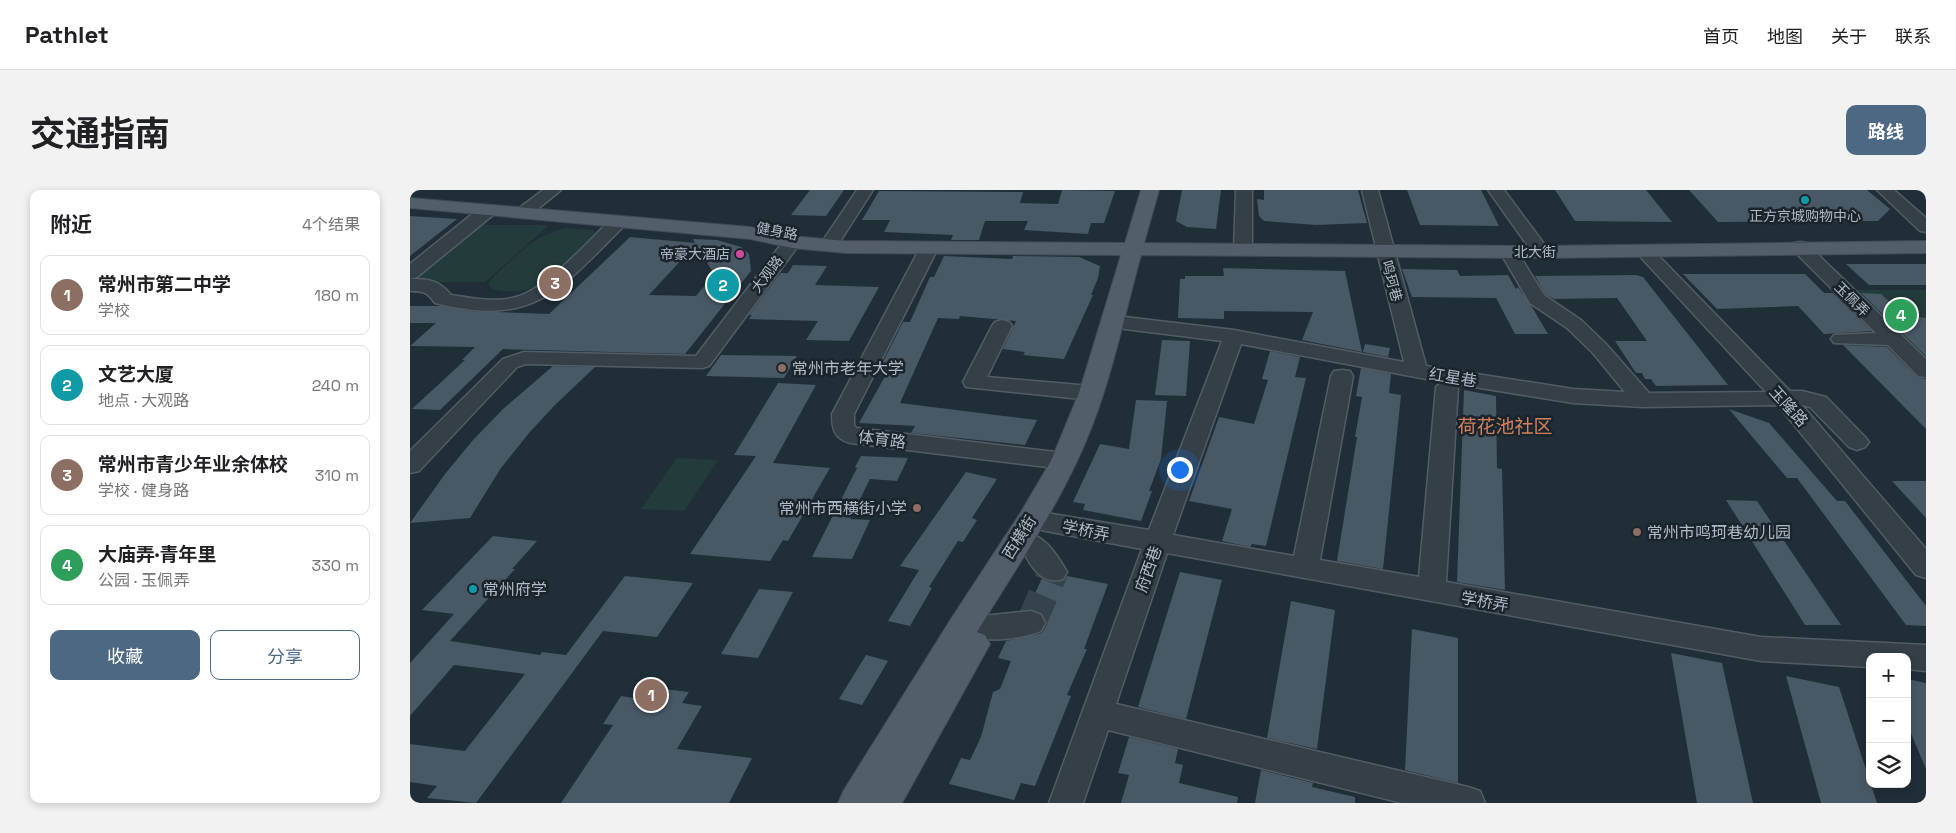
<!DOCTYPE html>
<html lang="zh">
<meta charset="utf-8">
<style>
body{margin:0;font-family:"Space Grotesk","Noto Sans SC",sans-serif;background:#f2f2f2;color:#202124}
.controls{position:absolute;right:15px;bottom:15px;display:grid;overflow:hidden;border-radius:10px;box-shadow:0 2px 8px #0003}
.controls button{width:45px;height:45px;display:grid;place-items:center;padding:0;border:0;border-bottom:1px solid #e0e0e0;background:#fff;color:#202124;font:25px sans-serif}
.you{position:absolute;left:769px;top:279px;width:18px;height:18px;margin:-12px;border:4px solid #fff;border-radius:50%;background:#1a73e8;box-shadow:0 0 0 8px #1a73e833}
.badge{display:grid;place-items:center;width:32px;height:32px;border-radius:50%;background:#4c6883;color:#fff;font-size:16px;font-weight:700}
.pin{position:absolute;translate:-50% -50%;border:2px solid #fff;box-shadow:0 1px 5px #0006}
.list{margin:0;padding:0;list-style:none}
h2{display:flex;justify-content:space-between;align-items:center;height:65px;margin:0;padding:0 20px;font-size:21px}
h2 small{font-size:16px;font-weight:400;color:#757577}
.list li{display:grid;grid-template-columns:32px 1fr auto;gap:15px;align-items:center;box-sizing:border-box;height:80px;margin:0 10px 10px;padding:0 10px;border:1px solid #e0e0e0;border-radius:10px}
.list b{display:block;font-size:19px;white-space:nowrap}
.list p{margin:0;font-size:16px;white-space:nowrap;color:#757577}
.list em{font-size:16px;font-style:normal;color:#757577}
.actions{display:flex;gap:10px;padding:15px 20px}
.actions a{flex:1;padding:11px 0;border:1px solid #4c6883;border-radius:10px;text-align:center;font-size:18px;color:#4c6883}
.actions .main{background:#4c6883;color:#fff}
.icon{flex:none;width:28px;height:28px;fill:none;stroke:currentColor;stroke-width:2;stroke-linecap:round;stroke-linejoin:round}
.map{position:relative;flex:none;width:1516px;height:613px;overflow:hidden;border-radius:10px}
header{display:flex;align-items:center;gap:30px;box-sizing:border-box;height:70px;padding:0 25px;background:#fff;border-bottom:1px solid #e0e0e0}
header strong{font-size:24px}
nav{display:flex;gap:28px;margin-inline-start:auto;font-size:18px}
.intro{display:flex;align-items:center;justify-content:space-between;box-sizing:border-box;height:120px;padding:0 30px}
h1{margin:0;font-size:35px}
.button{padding:12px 22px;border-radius:10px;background:#4c6883;color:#fff;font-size:18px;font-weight:700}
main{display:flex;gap:30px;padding:0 30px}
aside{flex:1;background:#fff;border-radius:10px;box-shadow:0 2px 8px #0003}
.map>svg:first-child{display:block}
.green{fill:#233b3a}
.building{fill:#485864;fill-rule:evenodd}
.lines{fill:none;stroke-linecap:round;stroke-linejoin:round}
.minor-tunnel{stroke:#35434d;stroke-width:30;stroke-dasharray:30 15;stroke-linecap:butt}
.minor-casing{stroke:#515d66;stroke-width:3}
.major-casing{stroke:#404b55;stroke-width:2}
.minor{fill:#343f48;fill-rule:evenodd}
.major{fill:#525e69;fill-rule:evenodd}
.culture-dot{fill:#0f9aa8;stroke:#1a242d;stroke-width:2}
.hotel-dot{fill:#d1479c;stroke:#1a242d;stroke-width:2}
.education-dot{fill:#8d6e63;stroke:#1a242d;stroke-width:2}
.labels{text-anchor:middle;stroke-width:5;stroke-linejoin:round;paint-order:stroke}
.far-poi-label{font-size:14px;fill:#aebac5;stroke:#1a242d}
.far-street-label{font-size:14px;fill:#aebac5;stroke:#1a242d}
.poi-label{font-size:16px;fill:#aebac5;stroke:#1a242d;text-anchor:start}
.street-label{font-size:16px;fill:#aebac5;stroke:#1a242d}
.quarter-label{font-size:19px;fill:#d3805b;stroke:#1a242d}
</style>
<header>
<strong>Pathlet</strong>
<nav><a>首页</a><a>地图</a><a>关于</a><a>联系</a></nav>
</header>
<div class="intro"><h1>交通指南</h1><a class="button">路线</a></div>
<main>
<aside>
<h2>附近<small>4个结果</small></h2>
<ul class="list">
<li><span class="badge" style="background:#8d6e63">1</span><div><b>常州市第二中学</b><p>学校</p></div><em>180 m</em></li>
<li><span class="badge" style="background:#0f9aa8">2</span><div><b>文艺大厦</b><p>地点 · 大观路</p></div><em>240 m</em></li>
<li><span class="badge" style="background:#8d6e63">3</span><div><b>常州市青少年业余体校</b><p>学校 · 健身路</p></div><em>310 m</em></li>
<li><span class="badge" style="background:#2e9e5b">4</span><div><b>大庙弄·青年里</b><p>公园 · 玉佩弄</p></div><em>330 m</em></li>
</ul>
<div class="actions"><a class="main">收藏</a><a>分享</a></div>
</aside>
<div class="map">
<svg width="1516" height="613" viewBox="0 0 1516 613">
<rect width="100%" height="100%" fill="#202e38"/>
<g class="green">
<polygon points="67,35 139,35 75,92 0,92 0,89"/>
<path d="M155,38L182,40L186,44V49C155,77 127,113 80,98L79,93L84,86C106,66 125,45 155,38Z"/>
<polygon points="1440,100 1516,100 1516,175"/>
<polygon points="267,268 308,270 274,321 231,319"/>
</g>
<g class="building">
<polygon points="400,0 434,0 416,26 381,25"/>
<polygon points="652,0 705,1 694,33 681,33 678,44 614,40 618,31 575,31 569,50 541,50 543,45 474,42 480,30 452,30 469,1 613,2 610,13 648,14"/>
<polygon points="772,0 811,0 806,39 777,37 766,31"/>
<polygon points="854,0 948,0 957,33 906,35 854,31 849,26 847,9 854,10"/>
<polygon points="997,0 1071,0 1089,36 1010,35"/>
<polygon points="1145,0 1236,0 1262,32 1165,31"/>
<polygon points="1279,0 1457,0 1480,19 1468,31 1308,32"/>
<polygon points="0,26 47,29 0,66"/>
<path d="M220,47L285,53L283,49L307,50L331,57L339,64L341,81L275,164L93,159L30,220L2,219L55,170H52L65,157L0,156L26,133H0V116H32L59,121L139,124ZM286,54L304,84L286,106L239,105Z"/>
<polygon points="534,66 602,69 603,66 669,67 690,76 688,88 681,105 683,105 654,169 613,165 615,162 593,159 606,131 550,126 549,129 528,128 490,213 627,230 615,255 501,243 505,236 449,233 478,181 469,180 493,132 500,132 520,87 524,87"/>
<polygon points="1436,74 1516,74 1516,95 1459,95"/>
<polygon points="383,75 417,76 405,95 469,97 439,151 396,150 408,131 339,129 342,125 339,125 368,86 371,83 378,83"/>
<polygon points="813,78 935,81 952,162 892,150 903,122 814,121 814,129 768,128 770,89 775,89 775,86 814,86"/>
<polygon points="992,79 1047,80 1050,86 1098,85 1106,99 1108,97 1122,117 1138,144 1105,144 1086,108 1002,107"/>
<polygon points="1273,84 1395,84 1414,103 1423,103 1462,141 1414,144 1388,116 1307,119"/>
<polygon points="1226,85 1233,87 1318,195 1246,196 1241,189 1235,189 1232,183 1226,183 1205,151 1237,151 1207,108 1144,109 1135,104 1125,86"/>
<polygon points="1451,103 1471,104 1494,125 1516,128 1516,166"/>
<polygon points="752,150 780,151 776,206 745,205"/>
<polygon points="955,154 980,158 978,167 953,162"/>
<polygon points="1433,155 1477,157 1507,187 1516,189 1516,239"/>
<polygon points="860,161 890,167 885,187 896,188 856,356 842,354 840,357 812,351 822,319 779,311 809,227 844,234 858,190 852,189"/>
<polygon points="311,165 387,166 374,188 296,186"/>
<polygon points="143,176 185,177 145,215 119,243 91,278 60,328 0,333 35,284 63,250 93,219"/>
<polygon points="951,178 981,184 979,203 991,205 973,379 927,371 947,247 945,247 952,207 946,206"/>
<polygon points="368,193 406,195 363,273 420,278 378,351 373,350 360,371 280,364 346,266 324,265"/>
<polygon points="1054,200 1086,206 1087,278 1092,279 1095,400 1047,392"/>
<polygon points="726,210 757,211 751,269 739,301 742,301 731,331 673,320 675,314 663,312 690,254 719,259"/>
<polygon points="1319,219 1359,233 1427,311 1435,311 1516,416 1516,436 1496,435 1387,288 1377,288"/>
<polygon points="451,266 498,268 487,291 460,289 440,329 460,330 442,369 402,367 447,278 445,277"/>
<polygon points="556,282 587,289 562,328 567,330 553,352 548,351 519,397 522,398 500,436 478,431 509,380 490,376"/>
<polygon points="1482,291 1516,291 1516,328"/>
<polygon points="1316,310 1347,311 1431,435 1395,435"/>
<polygon points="83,346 127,351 102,379 105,379 40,451 130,465 132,462 156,465 215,386 283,393 247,447 193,441 66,613 17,608 27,596 0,592 0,554 55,561 115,484 44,475 0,526 0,473 44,424 12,420"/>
<polygon points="770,382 812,390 776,529 728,517"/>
<polygon points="657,386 698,394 674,459 677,459 657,505 661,506 625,596 611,593 604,610 539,594 551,568 560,570 571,547 583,502 590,499 601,471 588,468 596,451 632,443 637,434 632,423 618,419 632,388 645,392 653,391"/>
<polygon points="349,399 383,402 348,468 311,464"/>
<polygon points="881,411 925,420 907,559 857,548"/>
<polygon points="1002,439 1048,448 1048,593 995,580"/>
<polygon points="1261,463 1312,473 1343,613 1287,613"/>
<polygon points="456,465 478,471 452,515 429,509"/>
<polygon points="1376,486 1429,497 1467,613 1411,613"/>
<polygon points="1497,489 1516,493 1516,579 1497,534"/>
<polygon points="237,497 279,502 272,513 292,516 267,559 342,568 319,613 151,613 203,535 193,534 211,506 230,509"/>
<polygon points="719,547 768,559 765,573 773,575 769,593 828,607 827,613 711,613 719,585 708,583"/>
<polygon points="851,580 903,593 902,597 945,607 945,613 845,613"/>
</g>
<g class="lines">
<polyline class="minor-tunnel" points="621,433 643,382"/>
<g class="minor-casing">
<g id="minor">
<polygon points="133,0 151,0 124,22 112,22 110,19 112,16"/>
<polygon points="447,0 463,0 429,53 417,53 414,49"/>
<polygon points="826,0 842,0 842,60 839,64 827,64 824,60"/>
<path d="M952,0H968L1016,176L1163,199L1215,202L1182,162L1157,138L1120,113L1090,62L1093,58H1105L1134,105L1171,130L1196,154L1239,203L1356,202L1225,61L1228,57H1240L1380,201H1392L1416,207L1455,247L1459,252L1455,257L1447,260L1439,257L1400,217L1392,215L1516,359V388L1506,385L1368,215L1233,217L1163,213L1046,194L1048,197L1036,392L1351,447L1516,455V481L1497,479V467H1460V477L1351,471L757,363L706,514L1058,597L1070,601L1075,613H992L698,540L673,613H639L732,359L636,341L627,339L623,332L627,325L636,323L739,340L812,151L715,139L708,137L705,133L708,129L715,127L824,140L994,172ZM831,154L1032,192L1026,197L1009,387L910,370L943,186L940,181L932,180L924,181L921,186L884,366L763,345Z"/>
<polygon points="1078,0 1094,0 1140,62 1137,66 1125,66"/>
<polygon points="1467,0 1484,0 1516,28 1516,42 1510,41"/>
<polygon points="77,16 83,17 85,21 83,25 7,87 0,89 0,74 71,17"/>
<path d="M208,27L214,28L216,32L214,36C149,100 125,138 25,113C17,102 14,101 0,101V89C19,89 29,90 41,105C61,108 86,113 106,107C136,99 179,51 202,28Z"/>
<polygon points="382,47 388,48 391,52 299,176 292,178 116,174 107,177 9,281 0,283 0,261 93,169 114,162 286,166 376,48"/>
<polygon points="1390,52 1396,53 1516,169 1516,187 1508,186 1478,155 1424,153 1421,149 1424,145 1466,143 1384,61 1381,57 1384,53"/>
<path d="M519,53L525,54L528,58L444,224V236L447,238L654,263L662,265L666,271L662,277L654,279L440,253C424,248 422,239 422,224L510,58L513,54Z"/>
<polygon points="592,130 599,132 602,136 577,187 681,196 689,198 692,203 689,208 681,210 556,197 553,192 582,136 585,132"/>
<path d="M623,345C638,350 649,368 657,382L653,389C630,396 619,373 610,355L614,348Z"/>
<path d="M621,421L631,425L635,433L631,441C612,448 582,453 563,446L559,438L563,430L573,426Z"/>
</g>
</g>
<g class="major-casing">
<path id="major" d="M731,0H749L734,53L1131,56L1516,51V63L1131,68L731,65C712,134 698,207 667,271C639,331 601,386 567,442L575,445L580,454L575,463L492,613H428L434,600L541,429L611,322L641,271L669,203L711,65L436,63L382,58L340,49L0,18V8L340,37L382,46L436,51L715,53Z"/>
</g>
<use href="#minor" class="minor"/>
<use href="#major" class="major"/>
</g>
<g class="culture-dot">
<circle cx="1395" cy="10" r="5"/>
<circle cx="63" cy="399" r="5"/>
</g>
<circle class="hotel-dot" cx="330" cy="64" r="5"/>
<g class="education-dot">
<circle cx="372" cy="178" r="5"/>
<circle cx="507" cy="318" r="5"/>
<circle cx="1227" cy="342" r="5"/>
</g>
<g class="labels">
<g class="far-poi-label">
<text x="1395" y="31">正方京城购物中心</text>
<text x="320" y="69" text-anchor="end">帝豪大酒店</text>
</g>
<g class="far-street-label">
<text transform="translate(367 41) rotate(10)" y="5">健身路</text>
<text x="1125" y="67">北大街</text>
<text transform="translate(357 84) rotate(-53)" y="5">大观路</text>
<text transform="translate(982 91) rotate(75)" y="5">鸣珂巷</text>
<text transform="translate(1442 109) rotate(45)" y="5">玉佩弄</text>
</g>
<g class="poi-label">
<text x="382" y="184">常州市老年大学</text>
<text x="497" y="324" text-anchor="end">常州市西横街小学</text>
<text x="1237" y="348">常州市鸣珂巷幼儿园</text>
<text x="73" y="405">常州府学</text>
</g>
<g class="street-label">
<text transform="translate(1043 187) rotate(9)" y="6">红星巷</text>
<text transform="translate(1379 216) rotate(48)" y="6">玉隆路</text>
<text transform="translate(472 249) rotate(7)" y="6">体育路</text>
<text transform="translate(676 340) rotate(11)" y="6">学桥弄</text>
<text transform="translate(609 347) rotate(-58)" y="6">西横街</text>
<text transform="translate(738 379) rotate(-70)" y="6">府西巷</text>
<text transform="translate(1075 411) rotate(10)" y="6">学桥弄</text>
</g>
<g class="quarter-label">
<text x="1095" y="243">荷花池社区</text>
</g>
</g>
</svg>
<div class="controls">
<button>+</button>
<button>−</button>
<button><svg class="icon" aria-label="layers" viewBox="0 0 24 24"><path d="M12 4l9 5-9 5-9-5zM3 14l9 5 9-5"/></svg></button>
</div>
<div class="you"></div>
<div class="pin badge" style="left:241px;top:505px;background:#8d6e63">1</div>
<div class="pin badge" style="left:313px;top:95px;background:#0f9aa8">2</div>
<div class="pin badge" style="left:145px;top:93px;background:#8d6e63">3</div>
<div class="pin badge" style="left:1491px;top:125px;background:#2e9e5b">4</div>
</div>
</main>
